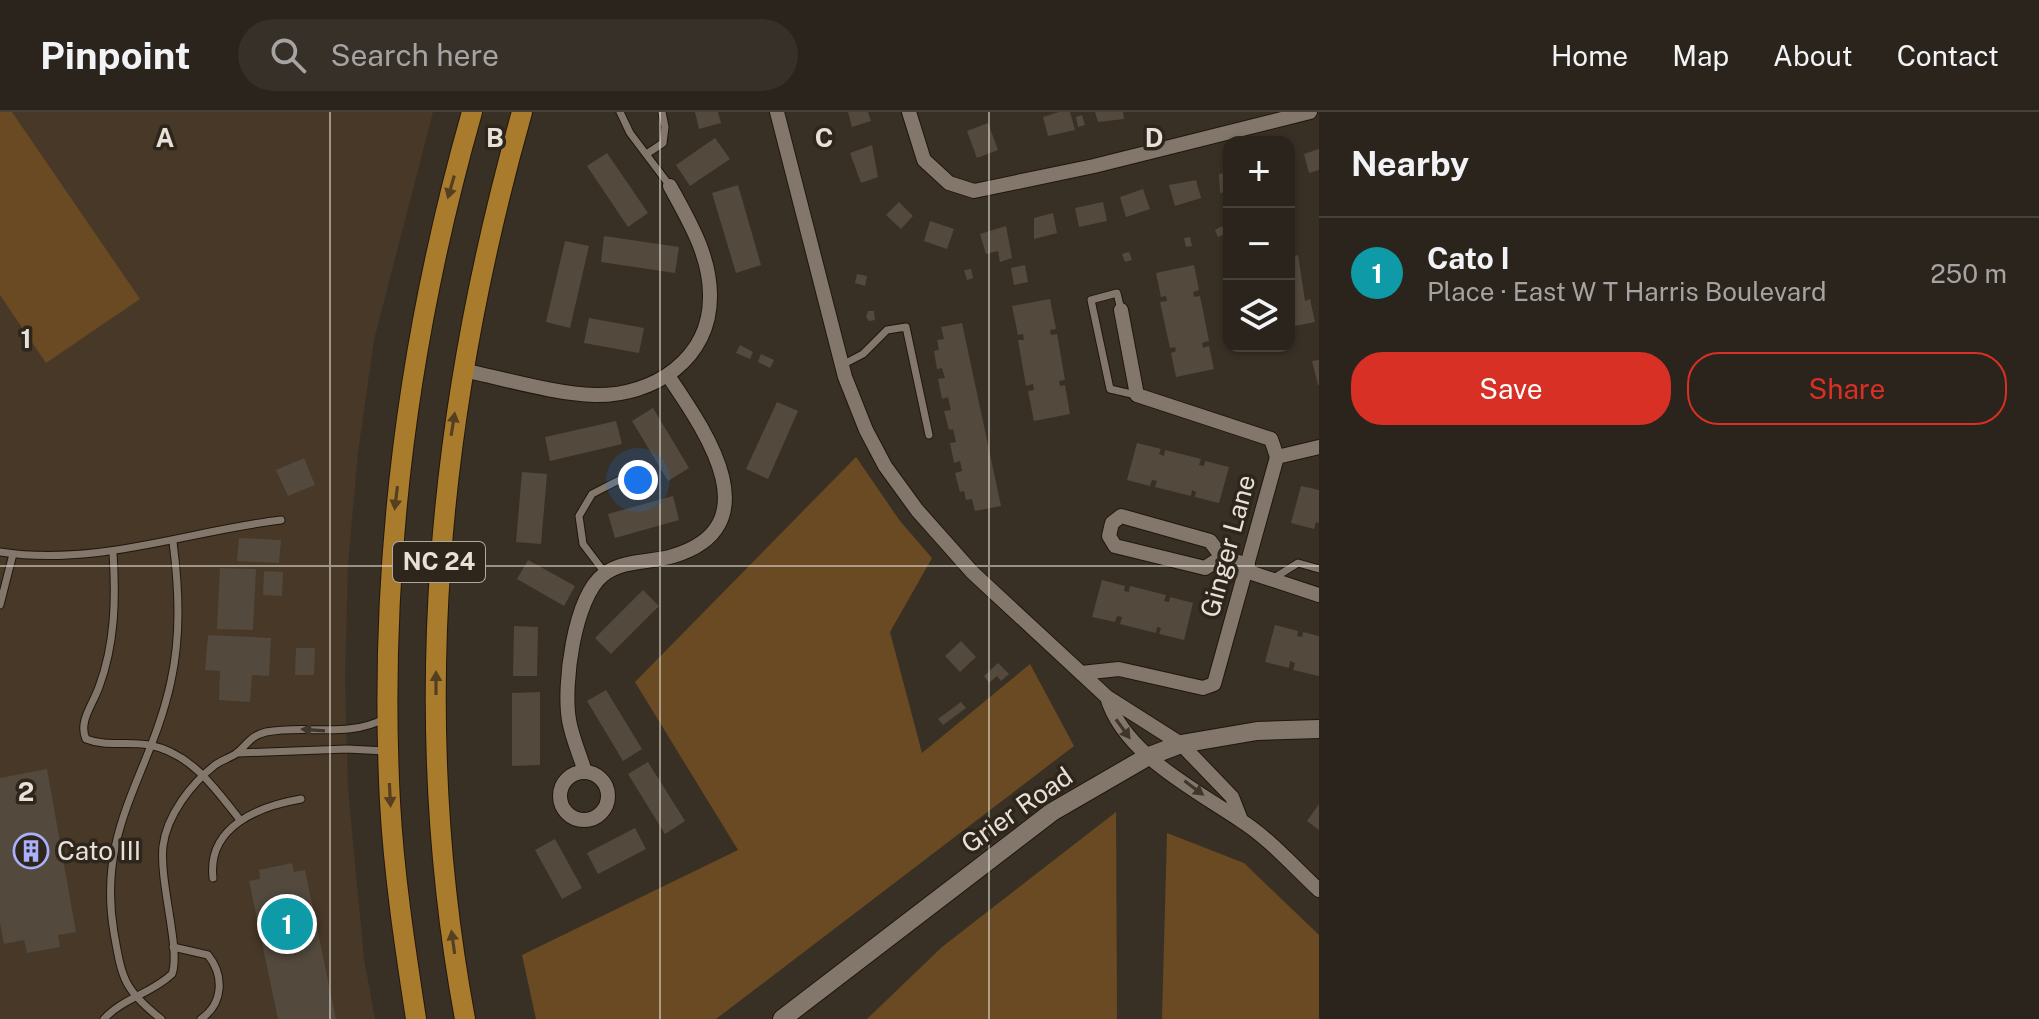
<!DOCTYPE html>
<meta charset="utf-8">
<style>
body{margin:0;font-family:"Public Sans",sans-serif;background:#373029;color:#f1f3f6}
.controls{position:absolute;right:24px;top:24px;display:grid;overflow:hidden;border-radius:16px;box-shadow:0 2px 6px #0004}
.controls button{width:72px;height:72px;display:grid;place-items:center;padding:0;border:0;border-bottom:2px solid #47413b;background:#2b241c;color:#f1f3f6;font:40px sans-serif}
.you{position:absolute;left:638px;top:368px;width:28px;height:28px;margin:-20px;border:6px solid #fff;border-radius:50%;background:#1a73e8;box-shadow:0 0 0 12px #1a73e833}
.badge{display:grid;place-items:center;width:52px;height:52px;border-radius:50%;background:#d93025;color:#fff;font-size:26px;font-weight:700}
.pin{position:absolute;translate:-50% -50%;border:4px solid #fff;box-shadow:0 2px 8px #0006}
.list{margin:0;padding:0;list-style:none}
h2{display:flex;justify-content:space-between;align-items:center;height:104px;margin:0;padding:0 32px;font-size:34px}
h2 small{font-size:26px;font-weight:400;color:#a6a4a3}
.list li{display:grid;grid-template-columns:52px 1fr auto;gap:24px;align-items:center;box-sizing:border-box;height:112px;padding:0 32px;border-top:2px solid #47413b}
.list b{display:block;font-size:30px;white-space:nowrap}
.list p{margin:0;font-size:26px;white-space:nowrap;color:#a6a4a3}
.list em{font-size:26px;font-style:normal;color:#a6a4a3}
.actions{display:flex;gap:16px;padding:24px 32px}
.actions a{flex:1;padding:18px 0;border:2px solid #d93025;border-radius:32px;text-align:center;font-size:28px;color:#d93025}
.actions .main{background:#d93025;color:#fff}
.icon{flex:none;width:44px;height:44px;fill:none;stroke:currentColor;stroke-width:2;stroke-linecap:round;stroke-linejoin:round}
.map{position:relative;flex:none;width:1319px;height:907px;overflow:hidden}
header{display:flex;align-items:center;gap:48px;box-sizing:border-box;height:112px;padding:0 40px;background:#2b241c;border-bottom:2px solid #47413b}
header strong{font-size:38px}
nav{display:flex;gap:44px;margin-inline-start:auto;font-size:28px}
.search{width:560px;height:72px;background:#373029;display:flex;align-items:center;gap:20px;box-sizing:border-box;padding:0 28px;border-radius:44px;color:#a6a4a3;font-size:30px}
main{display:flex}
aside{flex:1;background:#2b241c}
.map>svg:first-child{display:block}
.built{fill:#473828}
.green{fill:#6a4a22}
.building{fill:#53493d}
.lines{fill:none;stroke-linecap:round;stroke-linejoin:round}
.lane-casing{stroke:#20170d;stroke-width:9}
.street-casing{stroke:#20170d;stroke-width:16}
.secondary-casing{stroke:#20170d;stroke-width:20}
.primary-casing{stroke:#20170d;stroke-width:22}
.lane{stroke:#82776a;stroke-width:7}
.street{stroke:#82776a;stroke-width:14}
.secondary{stroke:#82776a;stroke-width:18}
.primary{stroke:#a97b2d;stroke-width:20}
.oneway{fill:#544020}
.oneway2{fill:#40362b}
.grid{fill:none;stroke:#e7e1da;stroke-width:2;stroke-opacity:0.55}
.labels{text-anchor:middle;stroke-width:7;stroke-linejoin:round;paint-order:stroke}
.shield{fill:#2f261b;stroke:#b0a9a1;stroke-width:2}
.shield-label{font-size:24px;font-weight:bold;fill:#e7e1da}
.street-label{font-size:26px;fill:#e7e1da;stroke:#2f261b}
.poi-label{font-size:26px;fill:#e7e1da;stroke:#2f261b;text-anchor:start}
.grid-label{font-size:26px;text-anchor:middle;font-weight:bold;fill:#e7e1da;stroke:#2f261b;stroke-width:7;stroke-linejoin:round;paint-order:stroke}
</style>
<header>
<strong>Pinpoint</strong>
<div class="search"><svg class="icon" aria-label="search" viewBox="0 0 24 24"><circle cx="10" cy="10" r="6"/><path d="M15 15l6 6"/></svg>Search here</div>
<nav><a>Home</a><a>Map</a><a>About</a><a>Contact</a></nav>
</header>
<main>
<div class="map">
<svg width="1319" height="907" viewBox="0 0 1319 907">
<rect width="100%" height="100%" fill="#393025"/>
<polygon class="built" points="0,0 433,0 374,228 358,340 348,452 345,565 348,677 364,846 375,907 0,907"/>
<g class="green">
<polygon points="0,0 12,0 140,187 46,251 0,183"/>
<polygon points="856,345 900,409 932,446 890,520 922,641 1030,552 1074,634 716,907 536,907 522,843 738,738 635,570"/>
<polygon points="1116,700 1117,907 867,907 942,835"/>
<polygon points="1167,721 1244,751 1319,823 1319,907 1162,907"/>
</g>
<g class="building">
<polygon points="695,0 718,0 721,11 699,17"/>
<polygon points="848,0 868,0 871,9 852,15"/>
<polygon points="1059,0 1070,0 1075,18 1048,24 1043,5"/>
<polygon points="1095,0 1123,0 1124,7 1098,10"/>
<polygon points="1082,3 1085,13 1078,15 1076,5"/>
<polygon points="988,11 998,38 977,46 967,19"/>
<polygon points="715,26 730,47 690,74 676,53"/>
<polygon points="872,33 878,65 861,71 850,41"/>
<polygon points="1319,37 1319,58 1309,61 1304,42"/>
<polygon points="607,41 648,101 628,115 587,54"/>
<polygon points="1229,60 1229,79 1220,81 1219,62"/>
<polygon points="1196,68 1201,86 1175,94 1169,73"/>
<polygon points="738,73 761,153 736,161 712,81"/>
<polygon points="1143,77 1150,97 1126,105 1120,85"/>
<polygon points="899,90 913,104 901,117 886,103"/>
<polygon points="1103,90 1107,109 1079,115 1075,96"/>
<polygon points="1053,101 1057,121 1034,127 1034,106"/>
<polygon points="930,109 954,117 947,137 924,129"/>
<polygon points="1006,114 1012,146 1000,150 998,139 986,142 980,122"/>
<polygon points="1222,114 1225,122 1218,125 1215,118"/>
<polygon points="604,124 679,135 675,161 601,150"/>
<polygon points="1190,125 1192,134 1186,135 1184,126"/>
<polygon points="565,129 589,134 570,216 546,210"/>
<polygon points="1129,140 1132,148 1125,150 1122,142"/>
<polygon points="1298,143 1305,189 1310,187 1315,210 1289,215 1289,145"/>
<polygon points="1025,153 1028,170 1014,173 1011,156"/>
<polygon points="1194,153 1199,178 1193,180 1194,185 1200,184 1209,229 1202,231 1203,236 1209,234 1214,257 1176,265 1171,241 1176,239 1175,235 1170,236 1160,190 1167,189 1166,184 1161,185 1156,161"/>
<polygon points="971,157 973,166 967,168 964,158"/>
<polygon points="857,162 867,164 865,174 855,171"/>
<polygon points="1050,187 1056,217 1050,218 1051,223 1057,222 1065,268 1059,269 1060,274 1065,273 1070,302 1034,309 1028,279 1034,278 1033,272 1026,274 1018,228 1024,228 1023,222 1018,223 1012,194"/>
<polygon points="868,199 874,199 875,208 869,209 866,205"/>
<polygon points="589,206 644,216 639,241 584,231"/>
<polygon points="962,211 1001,394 975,399 972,387 966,388 964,379 960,380 955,361 962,359 960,349 954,351 950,331 956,330 953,317 949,318 944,299 951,298 948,285 942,287 938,267 945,266 942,256 937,257 934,239 939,238 937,228 944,227 941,215"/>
<polygon points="740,233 753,240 750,247 736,241"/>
<polygon points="761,242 774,248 770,256 758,250"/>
<polygon points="1319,248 1319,273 1318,273 1312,249"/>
<polygon points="777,290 798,299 768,367 746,357"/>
<polygon points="653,296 689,356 668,369 632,309"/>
<polygon points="616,309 622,332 550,349 545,325"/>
<polygon points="1137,331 1161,337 1159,342 1164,344 1165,338 1201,347 1199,353 1204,354 1205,349 1229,355 1219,391 1195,385 1196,380 1192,378 1191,384 1155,375 1157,369 1152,368 1150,374 1127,368"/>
<polygon points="304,346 315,373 288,384 276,358"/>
<polygon points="522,360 547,362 541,432 516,430"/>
<polygon points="1301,374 1319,378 1319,411 1316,410 1314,417 1291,411"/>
<polygon points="673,384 679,408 615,426 608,402"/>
<polygon points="239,426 281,428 279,451 237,449"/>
<polygon points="528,448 575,474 564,494 517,467"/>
<polygon points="220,456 256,457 253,518 217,517"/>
<polygon points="264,459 283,460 282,484 263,483"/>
<polygon points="1102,468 1125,474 1124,479 1129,480 1130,474 1166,483 1164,489 1169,490 1170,485 1193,491 1184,528 1159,522 1161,516 1157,515 1156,521 1120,512 1122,505 1117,504 1115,510 1092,505"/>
<polygon points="643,478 659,494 611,542 595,526"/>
<polygon points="1275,513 1298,519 1297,524 1302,525 1303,520 1319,524 1319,564 1293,558 1295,551 1290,549 1289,556 1265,550"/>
<polygon points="514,514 538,515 537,564 513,564"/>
<polygon points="208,523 271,526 269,564 252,563 250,590 219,588 220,559 205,558"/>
<polygon points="961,529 976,545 960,560 945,544"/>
<polygon points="296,536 315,536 314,563 295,563"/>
<polygon points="998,551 1009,562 1001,569 997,564 989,571 984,564"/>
<polygon points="606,578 642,637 623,649 587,589"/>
<polygon points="540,580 540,653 512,654 512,581"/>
<polygon points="961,590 966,596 943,613 938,607"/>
<polygon points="648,650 685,709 665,722 628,662"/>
<polygon points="47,657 76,820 58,823 60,835 27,841 24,828 4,832 0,811 0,666"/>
<polygon points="1319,692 1319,718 1307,709"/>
<polygon points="635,716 646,737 598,762 587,741"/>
<polygon points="555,727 582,776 562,787 535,738"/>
<polygon points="292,751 294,760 305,758 336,907 278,907 249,769 260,767 259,758"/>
</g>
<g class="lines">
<g class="lane-casing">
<g id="lane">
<polyline points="620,0 630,21 670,74"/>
<polyline points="648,41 663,31 665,15 662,0"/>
<polyline points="1121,198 1117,181 1091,188 1110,277 1136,283"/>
<polyline points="842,253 863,242 887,218 906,215 929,323"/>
<path d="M0,440C97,455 187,419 281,408"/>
<path d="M113,441C116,487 115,532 99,575C93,592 78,610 86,627C106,635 128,629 149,633C191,641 215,676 240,708"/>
<polyline points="605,461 583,432 579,404 592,382 631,362"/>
<polyline points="1274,466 1298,451 1319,457"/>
<polyline points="0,493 13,442"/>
<polyline points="237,641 347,637 386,639"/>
<path d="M213,766C207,714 260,694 301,687"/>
<path d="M173,835L208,843C224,863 224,891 201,907"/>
<path d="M104,907C123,886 151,882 172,862C181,838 159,770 163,734C167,703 191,672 215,653C222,648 230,646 237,641C248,632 250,624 266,620C308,612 347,627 386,606"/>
<path d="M161,907C123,877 122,866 114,821C96,716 151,663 171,569C181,523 179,477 173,430"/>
</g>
</g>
<g class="street-casing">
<g id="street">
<polyline points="777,0 845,265 866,318 885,354 917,398 972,460 1107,585 1181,632 1232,685 1241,708"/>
<polyline points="909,0 924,48 949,71 974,79 1094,54 1310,0"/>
<polyline points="1121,198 1137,283 1271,327 1277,345"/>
<path d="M462,258C502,266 555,282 595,283C654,284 711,247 710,183C710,143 688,107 670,74"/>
<polyline points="1222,445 1205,456 1115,434 1109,424 1112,411 1121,404 1210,429 1222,445 1248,453"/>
<polyline points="1246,459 1319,483"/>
<polyline points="1081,561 1119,557 1203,576 1214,572 1277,345 1319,335"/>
<path d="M1107,585C1123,641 1194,677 1240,708C1269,726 1294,755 1319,778"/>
<path d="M585,660C580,643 572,626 569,608C563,573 574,486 603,463C623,447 651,451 673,444C773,414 704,317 669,265"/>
<circle cx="584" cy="684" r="24"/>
</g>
</g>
<g class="secondary-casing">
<polyline id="secondary" points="782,907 1052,700 1147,645 1181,632 1257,619 1319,617"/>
</g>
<g class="primary-casing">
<g id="primary">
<path d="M416,907C405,835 394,763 390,690C378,456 408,225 472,0"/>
<path d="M465,907C408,600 438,298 522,0"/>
</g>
</g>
<use href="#lane" class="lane"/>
<use href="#street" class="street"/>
<use href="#secondary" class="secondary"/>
<use href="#primary" class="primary"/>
</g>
<defs><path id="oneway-solid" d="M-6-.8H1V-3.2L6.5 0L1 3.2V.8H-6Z" transform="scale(2)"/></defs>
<g class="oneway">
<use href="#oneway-solid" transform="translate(451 75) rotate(106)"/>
<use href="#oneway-solid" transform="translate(453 312) rotate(-81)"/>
<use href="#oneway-solid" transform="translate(396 386) rotate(97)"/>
<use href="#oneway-solid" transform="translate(436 571) rotate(-90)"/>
<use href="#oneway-solid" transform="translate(390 683) rotate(87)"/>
<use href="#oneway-solid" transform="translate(453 830) rotate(-98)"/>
</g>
<g class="oneway2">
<use href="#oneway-solid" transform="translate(1123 617) rotate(54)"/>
<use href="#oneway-solid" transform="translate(313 618) rotate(-176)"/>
<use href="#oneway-solid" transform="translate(1194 676) rotate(37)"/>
</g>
<path class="grid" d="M330,0V907M660,0V907M989,0V907M0,454H1319"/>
<defs>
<g id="building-ring" transform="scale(1.8)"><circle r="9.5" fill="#2f261b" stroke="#aab0fb" stroke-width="1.5"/><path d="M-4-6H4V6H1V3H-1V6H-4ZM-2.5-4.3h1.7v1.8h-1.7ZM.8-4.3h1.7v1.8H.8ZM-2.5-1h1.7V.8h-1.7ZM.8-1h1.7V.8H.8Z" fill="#aab0fb"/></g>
</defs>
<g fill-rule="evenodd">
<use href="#building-ring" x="31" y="739"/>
</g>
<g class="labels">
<rect class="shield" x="393" y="430" width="92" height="40" rx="6"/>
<g class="shield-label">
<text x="439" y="458">NC 24</text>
</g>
<g class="street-label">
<text transform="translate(1228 434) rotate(-75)" y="9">Ginger Lane</text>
<text transform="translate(1017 698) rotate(-35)" y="9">Grier Road</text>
</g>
<g class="poi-label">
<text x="57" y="748">Cato III</text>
</g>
</g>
<g class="grid-label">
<text x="165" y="35">A</text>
<text x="495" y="35">B</text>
<text x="824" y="35">C</text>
<text x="1154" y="35">D</text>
<text x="26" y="236">1</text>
<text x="26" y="689">2</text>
</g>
</svg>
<div class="controls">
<button>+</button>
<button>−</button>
<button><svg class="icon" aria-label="layers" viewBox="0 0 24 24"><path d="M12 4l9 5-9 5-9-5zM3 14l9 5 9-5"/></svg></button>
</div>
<div class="you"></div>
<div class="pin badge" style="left:287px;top:812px;background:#0f9aa8">1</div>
</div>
<aside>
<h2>Nearby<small></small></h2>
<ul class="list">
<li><span class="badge" style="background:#0f9aa8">1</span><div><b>Cato I</b><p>Place · East W T Harris Boulevard</p></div><em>250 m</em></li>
</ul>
<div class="actions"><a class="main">Save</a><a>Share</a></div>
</aside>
</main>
